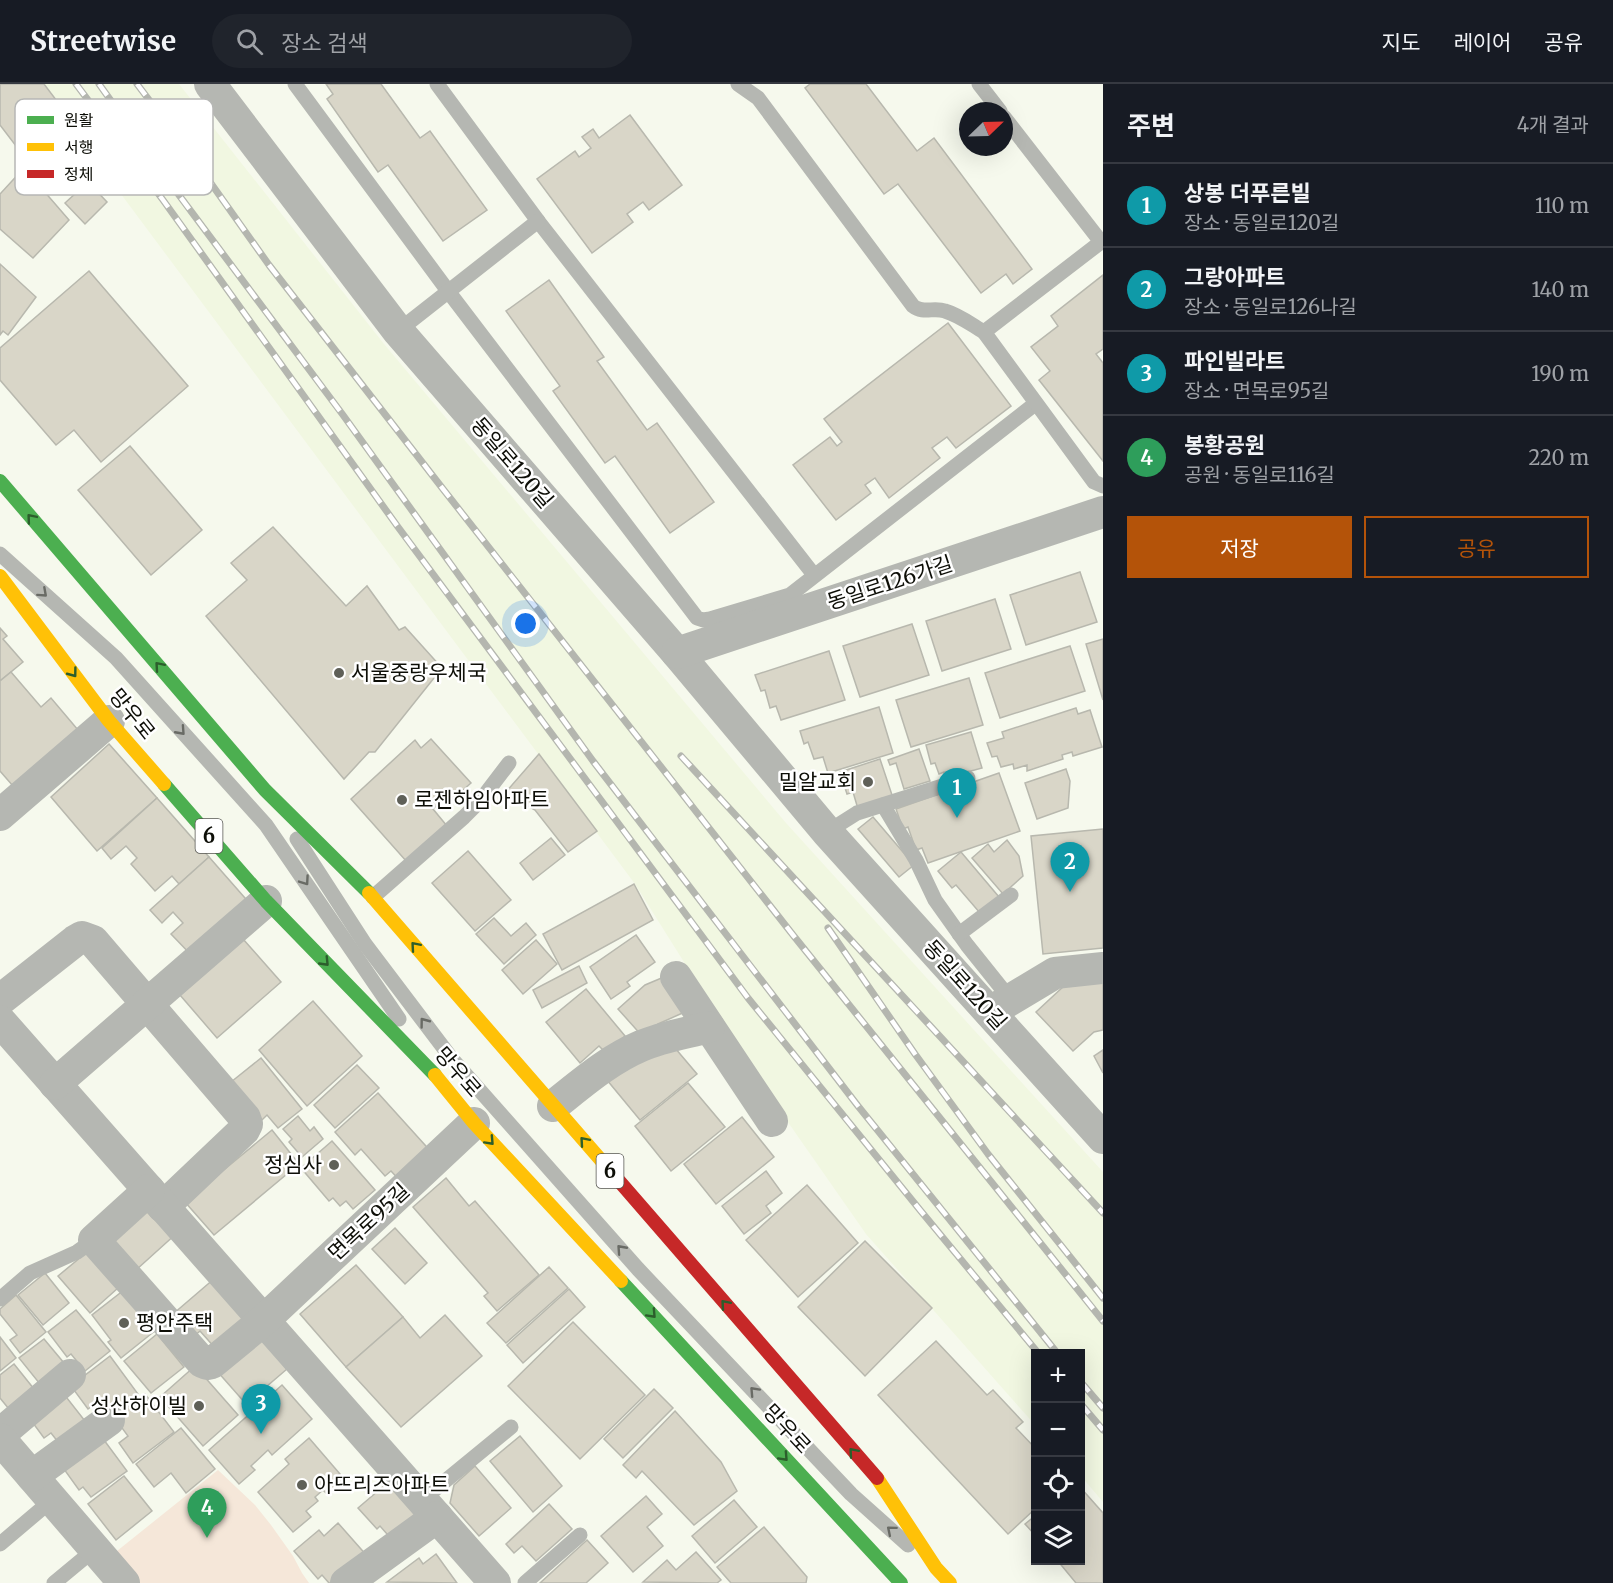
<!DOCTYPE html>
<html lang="ko">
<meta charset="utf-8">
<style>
body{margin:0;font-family:Merriweather,"Noto Sans KR",serif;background:#20242c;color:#f1f3f6}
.controls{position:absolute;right:18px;bottom:18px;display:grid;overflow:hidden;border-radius:0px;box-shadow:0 6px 24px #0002}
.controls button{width:54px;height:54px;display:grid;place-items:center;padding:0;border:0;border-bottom:2px solid #363941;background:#171b24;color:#f1f3f6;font:30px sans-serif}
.compass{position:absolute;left:959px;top:18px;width:54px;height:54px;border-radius:50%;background:#171b24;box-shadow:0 6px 24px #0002;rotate:67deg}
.you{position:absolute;left:526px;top:540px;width:21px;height:21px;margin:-15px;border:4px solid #fff;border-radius:50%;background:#1a73e8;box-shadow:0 0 0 9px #1a73e833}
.badge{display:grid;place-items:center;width:39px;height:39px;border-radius:50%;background:#b45309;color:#fff;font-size:20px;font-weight:700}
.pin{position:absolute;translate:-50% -50px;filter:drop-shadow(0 2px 3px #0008)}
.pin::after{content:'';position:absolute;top:32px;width:21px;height:18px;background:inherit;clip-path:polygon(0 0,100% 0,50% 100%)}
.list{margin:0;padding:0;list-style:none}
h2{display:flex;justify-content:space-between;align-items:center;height:78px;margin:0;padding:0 24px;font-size:26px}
h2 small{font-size:20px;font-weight:400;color:#9ea1a6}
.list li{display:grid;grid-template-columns:39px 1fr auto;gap:18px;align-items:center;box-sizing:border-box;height:84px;padding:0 24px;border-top:2px solid #363941}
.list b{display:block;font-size:22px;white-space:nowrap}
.list p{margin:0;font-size:20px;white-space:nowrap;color:#9ea1a6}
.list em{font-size:20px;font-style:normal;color:#9ea1a6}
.actions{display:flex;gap:12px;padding:18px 24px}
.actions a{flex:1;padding:14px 0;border:2px solid #b45309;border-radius:0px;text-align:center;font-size:21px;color:#b45309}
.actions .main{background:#b45309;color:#fff}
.icon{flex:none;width:33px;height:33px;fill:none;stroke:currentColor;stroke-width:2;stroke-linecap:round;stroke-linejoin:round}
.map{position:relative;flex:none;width:1103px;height:1499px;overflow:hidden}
header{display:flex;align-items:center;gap:36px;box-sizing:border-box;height:84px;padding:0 30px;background:#171b24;border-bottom:2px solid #363941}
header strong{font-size:28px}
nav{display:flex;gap:33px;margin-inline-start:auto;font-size:21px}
.search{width:420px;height:54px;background:#20242c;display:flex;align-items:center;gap:15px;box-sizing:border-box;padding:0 21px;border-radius:33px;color:#9ea1a6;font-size:22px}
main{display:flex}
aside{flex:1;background:#171b24}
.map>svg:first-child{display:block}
.built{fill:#f1f7e1}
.green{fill:#f5e7d9}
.building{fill:#d9d6c8;stroke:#b8b8ae;stroke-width:1.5}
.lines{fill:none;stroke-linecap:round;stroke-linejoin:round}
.lane{stroke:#b5b7b2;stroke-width:15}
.street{stroke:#b5b7b2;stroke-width:32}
.fast{stroke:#4caf50;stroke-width:14}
.slow{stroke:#ffc107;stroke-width:14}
.jam{stroke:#c62828;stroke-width:14}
.rail-casing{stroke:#b4b6af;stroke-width:7}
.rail{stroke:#fff;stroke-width:4.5;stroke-dasharray:14;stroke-linecap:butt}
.oneway{stroke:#2c5e2c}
.oneway2{stroke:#696b65}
.poi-dot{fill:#5f6058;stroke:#fff;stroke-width:2}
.labels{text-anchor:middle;stroke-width:5;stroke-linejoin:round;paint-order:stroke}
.shield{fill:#fff;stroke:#565651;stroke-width:1.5}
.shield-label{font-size:20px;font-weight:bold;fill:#0d0e07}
.street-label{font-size:21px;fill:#0d0e07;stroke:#fff}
.poi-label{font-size:21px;fill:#0d0e07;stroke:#fff;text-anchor:start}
.key{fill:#fff;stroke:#b6b7b5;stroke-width:1.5}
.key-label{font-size:16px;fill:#0d0e07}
</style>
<header>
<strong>Streetwise</strong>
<div class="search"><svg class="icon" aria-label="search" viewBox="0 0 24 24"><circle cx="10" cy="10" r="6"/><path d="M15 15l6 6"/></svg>장소 검색</div>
<nav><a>지도</a><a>레이어</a><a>공유</a></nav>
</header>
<main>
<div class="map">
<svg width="1103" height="1499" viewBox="0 0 1103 1499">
<rect width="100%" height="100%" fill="#f6f9ed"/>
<polygon class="built" points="39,0 179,0 384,260 786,739 1103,1088 1103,1418 1081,1392 1080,1270 1036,1270 1035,1341 866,1150 753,988 635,800"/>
<polygon class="green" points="218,1386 255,1421 271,1441 293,1472 302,1489 309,1499 138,1499 117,1472 117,1467"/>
<g class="building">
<polygon points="0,0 44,0 63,25 16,62 0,41"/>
<polygon points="326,0 381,0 420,54 430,47 487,126 443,157 388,81 378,88 327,15 333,10"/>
<polygon points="810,0 866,0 917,67 934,54 1032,185 1013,200 1006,190 981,209 898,100 884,110 805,4"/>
<polygon points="630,31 682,101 649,126 643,118 627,130 633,138 592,169 537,95 575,67 579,73 591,64 582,53 593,45 599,54"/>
<polygon points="24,84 69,136 33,174 0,145 0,110"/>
<polygon points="88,98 107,118 85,140 65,119"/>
<polygon points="0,180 36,213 8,251 3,247 0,251"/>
<polygon points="89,187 188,302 101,378 74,346 56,361 0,296 0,264"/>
<polygon points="1103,191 1103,265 1096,270 1103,279 1103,377 1039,296 1050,287 1031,263 1058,242 1051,232"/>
<polygon points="549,196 604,273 597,277 647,346 657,339 714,418 670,449 615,372 605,379 553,307 560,302 506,227"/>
<polygon points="948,239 1011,322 956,364 947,353 932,364 940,374 889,414 875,394 865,401 871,409 836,436 793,381 830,353 837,362 842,358 824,335"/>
<polygon points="130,362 202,446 151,491 78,406"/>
<polygon points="273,443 346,522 367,502 399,546 405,543 442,584 375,668 369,668 344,695 206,532 247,496 231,479"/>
<polygon points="1080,488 1097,538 1026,561 1010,511"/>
<polygon points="995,515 1011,565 942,587 926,537"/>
<polygon points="912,540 929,591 860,613 843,562"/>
<polygon points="0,544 7,552 3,555 23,578 0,597"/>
<polygon points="1103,555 1103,616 1086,560"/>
<polygon points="1070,562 1085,607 1000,634 985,589"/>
<polygon points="829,567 845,616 781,636 776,622 770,624 765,606 761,607 755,591"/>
<polygon points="11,588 41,623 51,614 78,646 13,702 0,687 0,597"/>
<polygon points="969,594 983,641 911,663 896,616"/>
<polygon points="879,623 893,669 828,689 823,673 814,675 808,658 804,660 800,647"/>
<polygon points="1076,624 1078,630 1090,626 1102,663 1073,672 1072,668 1062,671 1063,675 1027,687 1027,681 1014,685 1013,680 1001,683 997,672 992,673 987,659 1004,654 1002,648"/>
<polygon points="971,648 982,684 945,694 944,688 939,690 935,679 931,680 926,661"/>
<polygon points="431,655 471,699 446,721 442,717 433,725 447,742 407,778 351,715 415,656 421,664"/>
<polygon points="109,660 157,714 97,767 51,713"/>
<polygon points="919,665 930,697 904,705 896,679 890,681 888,676"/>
<polygon points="539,670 597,747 568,768 535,726 505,709"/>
<polygon points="880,675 893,714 858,725 853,708 847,710 840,688"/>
<polygon points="1066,685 1070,697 1068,724 1037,735 1025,699"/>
<polygon points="999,689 1020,747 928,779 922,764 916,766 908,743 903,745 896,725"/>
<polygon points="157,714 209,773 179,800 172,792 155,807 131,780 137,774 126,762 111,775 102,764"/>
<polygon points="873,733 914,781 899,793 858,745"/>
<polygon points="1103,745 1103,864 1043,870 1031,752"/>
<polygon points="551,754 565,771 533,796 520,779"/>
<polygon points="1007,756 1019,772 1023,792 1003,810 972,774 988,760 994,768"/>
<polygon points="468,767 511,816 475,847 432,799"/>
<polygon points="961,768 999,813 980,829 956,801 952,804 938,787"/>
<polygon points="209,773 252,822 195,875 171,850 183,839 173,828 162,839 150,826"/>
<polygon points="634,800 653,836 562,886 543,850"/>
<polygon points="494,834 511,852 526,839 536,851 504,880 476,850"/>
<polygon points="636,851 655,878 627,898 630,902 611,915 590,883"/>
<polygon points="243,855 281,898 217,954 180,911"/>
<polygon points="536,856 557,880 523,910 502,886"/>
<polygon points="579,882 587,899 542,924 533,906"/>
<polygon points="671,890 687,927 658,940 643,953 618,925 645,901"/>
<polygon points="1103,894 1103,946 1094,948 1073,967 1036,928 1064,902"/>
<polygon points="586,905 625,952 605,968 599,962 580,979 546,938"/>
<polygon points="313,917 362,972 307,1022 259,966"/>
<polygon points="675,964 697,990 640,1036 607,996 630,977"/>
<polygon points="1103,966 1103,989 1094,972"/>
<polygon points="261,974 302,1025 278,1044 267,1031 262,1036 231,998"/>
<polygon points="357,981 379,1004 335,1044 314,1021"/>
<polygon points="688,999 725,1043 671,1087 635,1042"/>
<polygon points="378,1009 434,1071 403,1100 391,1087 385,1092 361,1065 355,1071 335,1048"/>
<polygon points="298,1032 310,1047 314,1043 323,1055 302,1073 289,1058 292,1055 283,1045"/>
<polygon points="742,1033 774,1073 716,1120 684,1080"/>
<polygon points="272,1046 299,1080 214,1151 185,1118"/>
<polygon points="332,1057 375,1106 353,1125 346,1117 340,1122 333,1114 329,1117 301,1084"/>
<polygon points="766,1087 782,1109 766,1122 771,1129 744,1150 722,1122"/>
<polygon points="446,1094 469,1122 475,1117 539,1191 497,1227 484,1212 488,1209 413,1123"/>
<polygon points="807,1101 858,1159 798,1213 746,1156"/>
<polygon points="144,1125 151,1132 157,1127 177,1149 136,1186 110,1156"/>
<polygon points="395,1144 427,1179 405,1200 372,1165"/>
<polygon points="865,1157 932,1224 865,1292 798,1223"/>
<polygon points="87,1168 118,1204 90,1229 58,1192"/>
<polygon points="356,1181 403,1233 346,1283 300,1230"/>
<polygon points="549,1183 568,1204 506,1259 487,1239"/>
<polygon points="45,1189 69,1219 43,1241 18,1211"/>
<polygon points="215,1194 251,1235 216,1265 200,1247 193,1253 173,1230"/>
<polygon points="569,1205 585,1223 523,1279 507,1261"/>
<polygon points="124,1206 156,1246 121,1274 108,1258 111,1256 92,1231"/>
<polygon points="16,1211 46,1248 20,1269 10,1256 17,1251 0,1230 0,1225"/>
<polygon points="76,1226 110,1267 85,1287 71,1270 67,1273 48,1248"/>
<polygon points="445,1231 482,1272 401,1343 346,1283 403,1233 420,1254"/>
<polygon points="573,1238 645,1311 580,1375 508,1302"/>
<polygon points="157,1250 184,1283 151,1309 124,1277"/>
<polygon points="258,1251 287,1285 246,1320 217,1287"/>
<polygon points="0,1253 16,1274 0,1287"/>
<polygon points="44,1255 69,1285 44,1305 19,1274"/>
<polygon points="936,1257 987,1311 993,1306 1023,1338 1016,1344 1036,1365 1036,1424 1008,1450 878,1311"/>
<polygon points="110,1272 138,1310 110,1332 99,1317 88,1325 71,1302"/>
<polygon points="14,1280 38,1310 13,1330 0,1314 0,1291"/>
<polygon points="195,1282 238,1331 203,1362 160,1313"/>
<polygon points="282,1301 312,1335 272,1371 268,1366 251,1382 255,1386 239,1400 209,1366"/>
<polygon points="654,1305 673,1324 623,1374 604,1355"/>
<polygon points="63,1309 89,1342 62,1363 51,1349 44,1354 30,1335"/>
<polygon points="145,1310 174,1348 133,1379 119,1359 128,1352 114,1333"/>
<polygon points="675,1327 721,1378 737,1407 694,1441 642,1387 636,1394 623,1381"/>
<polygon points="181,1344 215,1385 186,1409 171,1389 154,1403 136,1380"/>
<polygon points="101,1352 127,1387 91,1413 83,1403 79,1406 61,1381"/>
<polygon points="520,1352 562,1402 533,1428 490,1377"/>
<polygon points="309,1354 340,1390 338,1391 343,1397 328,1411 323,1406 315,1413 318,1417 306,1427 311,1433 293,1448 258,1408 289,1380 285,1375"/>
<polygon points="475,1382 511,1424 479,1452 450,1419 454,1401"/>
<polygon points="124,1392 152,1427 116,1456 88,1420"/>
<polygon points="392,1395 423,1432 394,1458 380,1442 377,1445 358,1424"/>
<polygon points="1080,1403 1103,1429 1103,1499 1076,1499 1057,1476 1080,1476"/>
<polygon points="646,1412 662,1430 647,1443 663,1462 633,1488 601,1452"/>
<polygon points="734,1416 757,1443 715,1479 692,1452"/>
<polygon points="549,1420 572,1445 536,1477 522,1462 514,1469 506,1460"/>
<polygon points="1036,1431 1036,1452 1025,1440"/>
<polygon points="338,1439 368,1473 338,1499 329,1499 322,1491 318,1495 294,1467 319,1446 324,1452"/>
<polygon points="764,1443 807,1493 806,1499 731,1499 717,1483"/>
<polygon points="587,1456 608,1479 586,1499 540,1499"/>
<polygon points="696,1468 721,1496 717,1499 643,1498 667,1476 676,1486"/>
<polygon points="436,1470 457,1499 387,1498 419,1474 423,1480"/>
</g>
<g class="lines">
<g class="lane">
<polyline points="295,0 448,207 697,534 703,536 710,535 790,511 1035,320"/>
<polyline points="437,0 538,137 814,491"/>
<path d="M738,0L758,14L913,222C923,230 934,223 945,227C959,231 972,241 984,248"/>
<polyline points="979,0 1000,27"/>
<polyline points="1004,33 1101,158 984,248 1094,398 1103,402"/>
<polyline points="398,247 538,137"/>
<polyline points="0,470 116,574 266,741 399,935"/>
<polyline points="883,721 916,776 935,816 967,861 1011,916"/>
<polyline points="827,748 857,729 968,694"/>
<polyline points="297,755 365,860 452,975 638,1185 851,1410 908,1461"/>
<polyline points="373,813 464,733 480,717 509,679"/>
<polyline points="959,850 1011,811"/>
<polyline points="0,1215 30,1189 77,1168 94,1156"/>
<polyline points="422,1416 511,1343"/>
<polyline points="0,1460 52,1416"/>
<polyline points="54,1499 95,1465"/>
<polyline points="525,1499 580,1451"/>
</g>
<g class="street">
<polyline points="210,0 398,247 677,569 827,748 1103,1054"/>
<polyline points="677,569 1103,428"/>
<polyline points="0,731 109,637"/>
<polyline points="676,893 772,1037"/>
<polyline points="0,916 75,857 82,853 93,857 245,1034 247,1040 244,1046 163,1123"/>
<polyline points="990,928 1055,889 1103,884"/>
<polyline points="0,937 495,1499"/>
<polyline points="55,1000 266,817"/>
<path d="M553,1022C581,1000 608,976 641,962C662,953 687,949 709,943"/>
<polyline points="149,1106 94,1156 202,1278 207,1280 212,1279 264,1236 474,1039"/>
<polyline points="0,1350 70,1291"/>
<polyline points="0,1355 124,1499"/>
<polyline points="32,1392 109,1336"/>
<polyline points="346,1499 437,1433"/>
</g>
<g class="fast">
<polyline points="0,397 265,706 369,809"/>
<polyline points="164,700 266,817 435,991"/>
<polyline points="621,1197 901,1499"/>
</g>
<g class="slow">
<polyline points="0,492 109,637 164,700"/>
<polyline points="369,809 613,1090"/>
<polyline points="435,991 474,1039 621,1197"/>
<polyline points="877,1394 936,1484 950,1499"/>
</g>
<polyline class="jam" points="613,1090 877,1394"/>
<g class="rail-casing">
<g id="rail">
<polyline points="76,0 163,116 398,443 748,914 920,1126 1039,1270"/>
<polyline points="99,0 167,95 343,331 593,677 858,1022 1058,1270"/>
<polyline points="137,0 193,74 269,181 443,405 793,851 1103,1237"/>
<polyline points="681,672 1103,1129"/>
<polyline points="828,844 915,970 988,1070 1103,1214"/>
<polyline points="1080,1297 1103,1324"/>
<polyline points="1080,1319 1103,1346"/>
</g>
</g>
<use href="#rail" class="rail"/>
</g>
<defs><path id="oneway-chevron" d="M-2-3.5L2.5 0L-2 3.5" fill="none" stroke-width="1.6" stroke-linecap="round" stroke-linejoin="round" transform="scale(1.5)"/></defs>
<g class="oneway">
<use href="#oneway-chevron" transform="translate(31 434) rotate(-130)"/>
<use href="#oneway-chevron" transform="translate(159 582) rotate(-131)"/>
<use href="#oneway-chevron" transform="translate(73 589) rotate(53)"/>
<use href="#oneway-chevron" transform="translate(415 862) rotate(-131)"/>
<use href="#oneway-chevron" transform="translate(325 878) rotate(46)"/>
<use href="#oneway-chevron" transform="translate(490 1057) rotate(47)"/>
<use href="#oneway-chevron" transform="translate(584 1057) rotate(-131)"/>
<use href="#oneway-chevron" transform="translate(725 1220) rotate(-131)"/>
<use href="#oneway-chevron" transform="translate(652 1230) rotate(47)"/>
<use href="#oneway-chevron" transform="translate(853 1368) rotate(-131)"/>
<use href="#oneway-chevron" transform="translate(784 1373) rotate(47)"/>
</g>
<g class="oneway2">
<use href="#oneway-chevron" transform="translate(43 509) rotate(42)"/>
<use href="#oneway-chevron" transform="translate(181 647) rotate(48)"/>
<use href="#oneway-chevron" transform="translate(305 797) rotate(55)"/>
<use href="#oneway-chevron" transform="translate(424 938) rotate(-127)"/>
<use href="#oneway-chevron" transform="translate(621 1165) rotate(-132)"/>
<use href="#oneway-chevron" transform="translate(754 1307) rotate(-133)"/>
<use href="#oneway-chevron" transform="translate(891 1446) rotate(-140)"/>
</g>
<g class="poi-dot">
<circle cx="339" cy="589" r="6"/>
<circle cx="868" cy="698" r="6"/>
<circle cx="402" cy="716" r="6"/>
<circle cx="334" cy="1081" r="6"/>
<circle cx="124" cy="1239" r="6"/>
<circle cx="199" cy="1322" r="6"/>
<circle cx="302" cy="1401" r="6"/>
</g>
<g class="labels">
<g class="shield">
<rect x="195.5" y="735" width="27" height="34" rx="4.5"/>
<rect x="596.5" y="1070" width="27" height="34" rx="4.5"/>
</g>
<g class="shield-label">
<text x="209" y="759">6</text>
<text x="610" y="1094">6</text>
</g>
<g class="street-label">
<text transform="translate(512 379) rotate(49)" y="7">동일로120길</text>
<text transform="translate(890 499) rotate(-18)" y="7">동일로126가길</text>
<text transform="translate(132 630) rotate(51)" y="7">망우로</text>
<text transform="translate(965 901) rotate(48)" y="7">동일로120길</text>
<text transform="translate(458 988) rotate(49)" y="7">망우로</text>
<text transform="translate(369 1138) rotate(-43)" y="7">면목로95길</text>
<text transform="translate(787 1345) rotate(47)" y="7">망우로</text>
</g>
<g class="poi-label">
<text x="351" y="596">서울중랑우체국</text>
<text x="856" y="705" text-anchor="end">밀알교회</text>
<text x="414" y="723">로젠하임아파트</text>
<text x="322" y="1088" text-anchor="end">정심사</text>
<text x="136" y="1246">평안주택</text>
<text x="187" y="1329" text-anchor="end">성산하이빌</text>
<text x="314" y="1408">아뜨리즈아파트</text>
</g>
</g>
<rect x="15" y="15" width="198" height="96" rx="9" class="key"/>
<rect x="27" y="32" width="27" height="8" fill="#4caf50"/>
<rect x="27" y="59" width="27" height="8" fill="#ffc107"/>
<rect x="27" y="86" width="27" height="8" fill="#c62828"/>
<g class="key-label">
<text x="64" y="42">원활</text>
<text x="64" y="69">서행</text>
<text x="64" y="96">정체</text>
</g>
</svg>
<div class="controls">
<button>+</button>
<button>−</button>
<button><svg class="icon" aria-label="locate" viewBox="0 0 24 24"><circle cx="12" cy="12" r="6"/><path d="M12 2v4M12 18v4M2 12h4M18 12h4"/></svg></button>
<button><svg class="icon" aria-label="layers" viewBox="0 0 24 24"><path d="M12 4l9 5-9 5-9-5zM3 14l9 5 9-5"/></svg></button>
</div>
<svg class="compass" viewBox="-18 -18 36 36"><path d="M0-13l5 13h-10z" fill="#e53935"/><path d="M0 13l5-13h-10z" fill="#9ea1a6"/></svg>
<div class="you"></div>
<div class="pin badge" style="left:957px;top:734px;background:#0f9aa8">1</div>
<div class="pin badge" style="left:1070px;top:808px;background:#0f9aa8">2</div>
<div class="pin badge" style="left:261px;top:1350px;background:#0f9aa8">3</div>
<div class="pin badge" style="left:207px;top:1454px;background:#2e9e5b">4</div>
</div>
<aside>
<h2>주변<small>4개 결과</small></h2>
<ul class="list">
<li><span class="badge" style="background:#0f9aa8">1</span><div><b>상봉 더푸른빌</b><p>장소 · 동일로120길</p></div><em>110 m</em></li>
<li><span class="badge" style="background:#0f9aa8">2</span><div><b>그랑아파트</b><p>장소 · 동일로126나길</p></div><em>140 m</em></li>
<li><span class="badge" style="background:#0f9aa8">3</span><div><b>파인빌라트</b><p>장소 · 면목로95길</p></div><em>190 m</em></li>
<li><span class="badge" style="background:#2e9e5b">4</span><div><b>봉황공원</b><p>공원 · 동일로116길</p></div><em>220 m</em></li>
</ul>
<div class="actions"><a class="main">저장</a><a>공유</a></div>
</aside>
</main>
